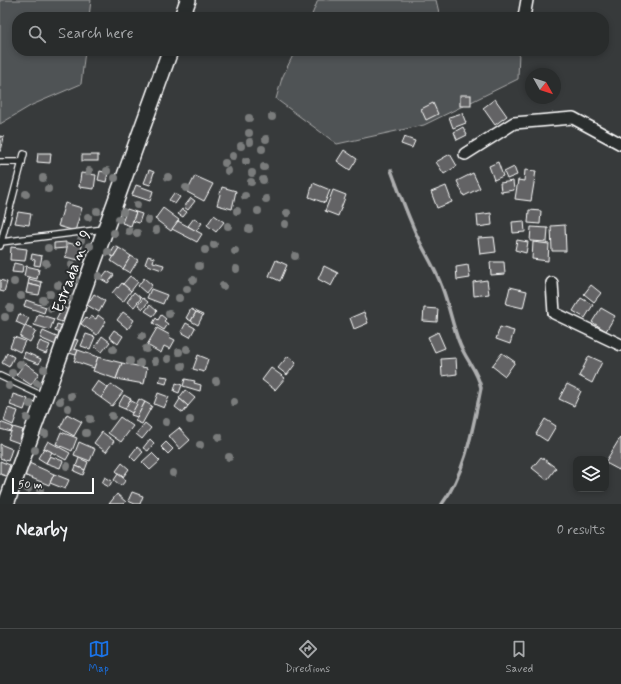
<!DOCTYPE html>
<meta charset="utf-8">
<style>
body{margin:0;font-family:Mynerve,sans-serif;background:#353838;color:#f1f3f6}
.controls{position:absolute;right:12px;bottom:12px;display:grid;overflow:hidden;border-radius:8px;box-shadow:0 2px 6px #0003}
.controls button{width:36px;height:36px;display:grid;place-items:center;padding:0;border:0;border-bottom:1px solid #454848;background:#292c2c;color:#f1f3f6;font:20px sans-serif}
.compass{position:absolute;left:525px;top:68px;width:36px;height:36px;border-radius:50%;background:#292c2c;box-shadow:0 2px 6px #0003;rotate:129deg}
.scale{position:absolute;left:12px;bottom:10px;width:82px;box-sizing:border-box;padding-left:4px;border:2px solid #fff;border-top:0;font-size:11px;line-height:14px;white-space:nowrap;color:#fff;-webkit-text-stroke:3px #2a2d2e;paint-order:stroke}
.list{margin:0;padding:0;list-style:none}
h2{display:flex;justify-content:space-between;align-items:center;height:52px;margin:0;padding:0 16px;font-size:17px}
h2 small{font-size:13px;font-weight:400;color:#a5a7a9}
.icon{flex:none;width:22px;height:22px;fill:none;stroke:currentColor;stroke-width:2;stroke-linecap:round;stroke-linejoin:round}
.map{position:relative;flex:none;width:621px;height:504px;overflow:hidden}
.search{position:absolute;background:#292c2c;box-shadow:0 2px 6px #0003;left:12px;right:12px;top:12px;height:44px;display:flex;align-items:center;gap:10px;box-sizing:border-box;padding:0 14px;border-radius:16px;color:#a5a7a9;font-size:15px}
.sheet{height:124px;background:#292c2c}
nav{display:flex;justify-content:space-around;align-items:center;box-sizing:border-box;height:56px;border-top:1px solid #454848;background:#292c2c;font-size:11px;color:#a5a7a9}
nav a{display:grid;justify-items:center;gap:2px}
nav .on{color:#1a73e8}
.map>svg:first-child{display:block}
.green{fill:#505354;stroke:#a8a9aa}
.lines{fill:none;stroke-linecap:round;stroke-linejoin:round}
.stream{stroke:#adaeaf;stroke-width:3.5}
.building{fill:#636465;stroke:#fff}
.service-casing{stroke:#fff;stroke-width:8}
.minor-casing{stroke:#fff;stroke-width:14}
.secondary-casing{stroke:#fff;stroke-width:18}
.service{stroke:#2a2d2e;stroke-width:5.5}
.minor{stroke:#2a2d2e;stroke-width:11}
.secondary{stroke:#2a2d2e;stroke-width:15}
.tree{fill:#7a7c7c}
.labels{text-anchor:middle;stroke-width:4;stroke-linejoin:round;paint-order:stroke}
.street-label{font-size:16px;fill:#fff;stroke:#2a2d2e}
</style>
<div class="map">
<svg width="621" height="504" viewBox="0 0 621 504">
<rect width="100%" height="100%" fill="#373a3b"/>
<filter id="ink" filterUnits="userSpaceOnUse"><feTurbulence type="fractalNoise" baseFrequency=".025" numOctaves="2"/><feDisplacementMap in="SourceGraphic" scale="8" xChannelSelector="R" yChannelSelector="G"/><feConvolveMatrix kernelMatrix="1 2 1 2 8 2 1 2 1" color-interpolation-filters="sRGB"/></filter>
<g filter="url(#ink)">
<g class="green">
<polygon points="0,0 91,0 89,17 17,17 17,51 85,51 81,84 32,105 0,124"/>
<polygon points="318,0 436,0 440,17 311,17"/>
<polygon points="295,51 519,51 518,79 424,125 337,144 276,99 282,78"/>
</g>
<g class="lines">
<path class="stream" d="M391,170C400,194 408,217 419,240C427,256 436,270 442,287C449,305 452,324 459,342C465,359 478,371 481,388C473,427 466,472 442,504"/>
</g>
<g class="building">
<rect x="460" y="95" width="11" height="11"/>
<polygon points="495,99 507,116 495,125 483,108"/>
<polygon points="433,103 438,114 426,120 421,109"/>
<polygon points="462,113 466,123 453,128 449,117"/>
<polygon points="463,127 467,135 457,140 454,132"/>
<polygon points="0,136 4,137 1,151 0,151"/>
<polygon points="404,137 415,141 412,148 401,144"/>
<polygon points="344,150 357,159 350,170 337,161"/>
<polygon points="38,153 51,153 50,163 37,162"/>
<polygon points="450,154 457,166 444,174 436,162"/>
<rect x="82" y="155" width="16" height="6"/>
<polygon points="498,162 503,176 494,180 489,166"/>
<polygon points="514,167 517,175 507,179 504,172"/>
<polygon points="149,170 154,172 150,185 144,183"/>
<polygon points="525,170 536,171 531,201 515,199 518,180 524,181"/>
<polygon points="100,171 108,173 106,182 98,180"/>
<polygon points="81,173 96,175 94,189 79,187"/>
<polygon points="473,173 480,188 464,196 457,181"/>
<polygon points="195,176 213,184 204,201 187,192"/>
<polygon points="513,181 514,190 501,192 500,183"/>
<polygon points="313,183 330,190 325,203 309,197"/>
<polygon points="136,185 153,191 150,201 132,195"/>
<polygon points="446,186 452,202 437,208 431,192"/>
<polygon points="222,187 236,191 232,209 217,205"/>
<polygon points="333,190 346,195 338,216 325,211"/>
<polygon points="174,193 180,197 175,204 169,200"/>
<polygon points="191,198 195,201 188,210 184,207"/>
<polygon points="65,203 82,208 75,231 58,226"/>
<polygon points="163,208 179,220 171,231 155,219"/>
<polygon points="127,209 136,212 131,226 122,223"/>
<polygon points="182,209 187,212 183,217 178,214"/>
<polygon points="529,210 541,211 540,224 528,223"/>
<polygon points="18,212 31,214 29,225 15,223"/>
<polygon points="136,212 142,214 139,223 133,221"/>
<polygon points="491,213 492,225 478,227 477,215"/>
<polygon points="214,215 224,222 216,232 207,225"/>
<polygon points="194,218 202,223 196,231 188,226"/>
<polygon points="178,221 202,234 197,242 172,229"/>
<polygon points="524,221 525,232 513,233 512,222"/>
<polygon points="565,225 566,251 552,251 551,226"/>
<polygon points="531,227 548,228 547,242 530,241"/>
<polygon points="494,237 496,252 480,254 478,238"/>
<polygon points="517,240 528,242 526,253 515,250"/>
<polygon points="66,242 66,248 54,249 54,243"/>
<polygon points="533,242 549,244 548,261 532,259"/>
<polygon points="68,243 82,246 79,260 65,257"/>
<polygon points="115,246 119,248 113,257 110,255"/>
<polygon points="11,247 27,249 25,261 10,260"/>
<polygon points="119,248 131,256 123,269 111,261"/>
<polygon points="32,254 42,256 40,266 34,265 35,260 31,259"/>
<polygon points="131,256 138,260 130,273 123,269"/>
<polygon points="148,256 154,258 153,262 164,265 162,270 145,264"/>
<polygon points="276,260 287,265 280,281 269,276"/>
<polygon points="490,262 504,262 505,274 491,275"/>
<polygon points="14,263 23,265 22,273 12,272"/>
<polygon points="468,265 470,278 457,280 456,267"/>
<polygon points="26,266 39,269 37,279 24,276"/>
<polygon points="324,266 338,273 331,286 318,279"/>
<polygon points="107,271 114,275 108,283 101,279"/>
<polygon points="130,276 138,282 131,291 123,284"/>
<polygon points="144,278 152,285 146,293 138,286"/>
<polygon points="29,279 42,282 41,287 28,284"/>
<polygon points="0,280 7,282 4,292 0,291"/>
<polygon points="487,280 489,294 474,296 473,282"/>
<polygon points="122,283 131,291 123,302 112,293 117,287 118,288"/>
<polygon points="28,284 41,287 39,295 26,293"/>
<polygon points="591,285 601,293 594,302 584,294"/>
<polygon points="510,287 527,291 523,308 506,304"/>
<polygon points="151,289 167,295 163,304 147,298"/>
<polygon points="134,292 141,298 134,307 127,302"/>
<polygon points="94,294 105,301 99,312 87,305"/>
<polygon points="143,298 148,302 143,309 138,305"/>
<polygon points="581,298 593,305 585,318 573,311"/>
<polygon points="26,300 46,307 44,313 24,306"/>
<polygon points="150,305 157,311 153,316 145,311"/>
<polygon points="63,307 68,310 62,322 56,320"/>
<polygon points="424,308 438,309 437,322 423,321"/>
<polygon points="601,308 615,316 606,331 592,322"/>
<polygon points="191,309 196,312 191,321 186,318"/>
<polygon points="123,312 134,320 128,329 117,320"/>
<polygon points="196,312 203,315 198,325 191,321"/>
<polygon points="364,312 368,323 354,329 350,318"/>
<polygon points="19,314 29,318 25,326 16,322"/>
<polygon points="38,314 54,319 50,330 34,325"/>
<polygon points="98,315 106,321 97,335 81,324 86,317 89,320 91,316 96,319"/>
<polygon points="161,315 166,319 164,321 168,324 164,330 153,323 156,318 158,320"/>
<polygon points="186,323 195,328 190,337 181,332"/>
<polygon points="57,324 63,326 60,333 55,331"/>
<polygon points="25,326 36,331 30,342 20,337"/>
<polygon points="500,327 514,331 510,344 496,339"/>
<polygon points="157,328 170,335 169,337 175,340 170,349 164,346 161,353 147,345"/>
<polygon points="114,330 123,336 118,344 109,337"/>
<polygon points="43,331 59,338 56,345 40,338"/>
<polygon points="438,332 445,348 435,352 428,337"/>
<polygon points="86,334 95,337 90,349 81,346"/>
<polygon points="102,336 110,342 102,352 95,347"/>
<polygon points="14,337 25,341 20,352 10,347"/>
<polygon points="74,339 78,340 74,349 78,350 76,355 69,353"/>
<polygon points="40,341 50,345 46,354 36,350"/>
<polygon points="78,350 98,357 94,368 74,361"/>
<polygon points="25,352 41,359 39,364 23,358"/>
<polygon points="7,353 14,357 9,367 2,363"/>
<polygon points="502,353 515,362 505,376 492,366"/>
<polygon points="198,355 208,359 204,372 193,369"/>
<polygon points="288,356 296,363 287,375 278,368"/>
<polygon points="589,356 602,362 592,383 579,376"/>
<polygon points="98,357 122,363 116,379 93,371"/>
<polygon points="456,358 457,374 442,376 441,359"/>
<polygon points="25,363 39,373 31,385 16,375"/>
<polygon points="122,363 147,368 144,384 116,379"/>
<polygon points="271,368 285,378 275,390 262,380"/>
<polygon points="161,376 168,377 166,384 159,382"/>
<polygon points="185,379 195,381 194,383 201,385 200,391 183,386"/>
<polygon points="98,381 108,388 101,398 91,391"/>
<polygon points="176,383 182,385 179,393 174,391"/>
<polygon points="111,384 123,392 112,406 101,398"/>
<polygon points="567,384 581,391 574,406 559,399"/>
<polygon points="185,390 195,398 188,406 179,398"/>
<polygon points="158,393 169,397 164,408 154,404"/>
<polygon points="13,394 28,399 24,410 10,405"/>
<polygon points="124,395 131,399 125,409 118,406"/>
<polygon points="139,399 145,402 137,417 131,415"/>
<polygon points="180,399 188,406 183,413 175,407"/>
<polygon points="130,400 137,404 132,413 125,409"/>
<polygon points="145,402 152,406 142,424 135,421"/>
<polygon points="8,408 18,411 13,425 4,421"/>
<polygon points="67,414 82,422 74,436 60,428"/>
<polygon points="120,417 133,426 121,442 108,433"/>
<polygon points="545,419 556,426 547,441 536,434"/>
<polygon points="0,422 13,427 11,432 0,429"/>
<polygon points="145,423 151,428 142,439 136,434"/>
<polygon points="13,427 23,430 19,443 8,439"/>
<polygon points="179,428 190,440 180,449 169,436"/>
<polygon points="61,432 77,438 72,451 56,444"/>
<polygon points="102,432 114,441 106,452 94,443"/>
<polygon points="620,438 621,439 621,466 619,470 606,463 606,461"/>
<polygon points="150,439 154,443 148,451 143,448"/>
<polygon points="48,441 70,453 66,460 44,448"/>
<polygon points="79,442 95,449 90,461 74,455"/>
<polygon points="166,442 173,449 168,454 161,447"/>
<polygon points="0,444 12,449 8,461 0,458"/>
<polygon points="137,447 143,452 135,461 130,456"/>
<polygon points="44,448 52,452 46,463 38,458"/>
<polygon points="152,453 160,461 150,470 142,462"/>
<polygon points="50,456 63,461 60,468 46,463"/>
<polygon points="541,457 556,468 547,480 532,468"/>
<polygon points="79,458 88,462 85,470 76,466"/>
<polygon points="0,461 10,465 6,476 0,474"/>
<polygon points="29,463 54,474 49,485 24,475"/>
<polygon points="122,463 129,469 123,477 116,471"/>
<polygon points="76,466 85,470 83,475 74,471"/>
<polygon points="54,474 69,480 65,489 50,483"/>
<polygon points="118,474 126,480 121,486 114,480"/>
<polygon points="105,477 112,481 109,487 102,483"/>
<polygon points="132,492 143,496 140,504 135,504 128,501"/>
<polygon points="117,494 126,502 124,504 109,504"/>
</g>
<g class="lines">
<g class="service-casing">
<g id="service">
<polyline points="0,162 22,162"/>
<polyline points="1,242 104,229"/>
<polyline points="0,246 24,154"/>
<polyline points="0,376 45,397"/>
</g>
</g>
<g class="minor-casing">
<g id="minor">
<polyline points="524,17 527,0"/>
<polyline points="465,154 514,123 573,118 621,144"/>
<polyline points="552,283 554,313 621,345"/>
</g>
</g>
<g class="secondary-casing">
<g id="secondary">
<polyline points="182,17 188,0"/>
<polyline points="6,504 170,51"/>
</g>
</g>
<use href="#service" class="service"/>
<use href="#minor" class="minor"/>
<use href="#secondary" class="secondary"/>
</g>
<g class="tree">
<circle cx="272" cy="117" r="4"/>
<circle cx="249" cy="118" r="4"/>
<circle cx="249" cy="133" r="4"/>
<circle cx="266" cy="139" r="4"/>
<circle cx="250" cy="142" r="4"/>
<circle cx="241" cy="146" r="4"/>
<circle cx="262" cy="149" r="4"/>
<circle cx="233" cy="156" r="4"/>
<circle cx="246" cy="161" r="4"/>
<circle cx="225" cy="163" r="4"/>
<circle cx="264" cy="167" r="4"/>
<circle cx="89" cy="171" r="4"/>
<circle cx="107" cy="171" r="4"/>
<circle cx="228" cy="171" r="4"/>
<circle cx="252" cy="173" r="4"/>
<circle cx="168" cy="177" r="4"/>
<circle cx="43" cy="178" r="4"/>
<circle cx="115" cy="178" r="4"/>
<circle cx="263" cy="180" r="4"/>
<circle cx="251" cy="182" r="4"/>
<circle cx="186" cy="188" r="4"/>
<circle cx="48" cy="189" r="4"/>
<circle cx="26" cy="194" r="4"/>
<circle cx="245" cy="196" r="4"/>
<circle cx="266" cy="199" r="4"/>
<circle cx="137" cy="205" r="4"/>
<circle cx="97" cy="211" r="4"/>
<circle cx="237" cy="211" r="4"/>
<circle cx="258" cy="211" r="4"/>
<circle cx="123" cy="212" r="4"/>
<circle cx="287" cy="213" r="4"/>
<circle cx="88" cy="217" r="4"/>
<circle cx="119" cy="219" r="4"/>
<circle cx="148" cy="220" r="4"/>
<circle cx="285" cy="224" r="4"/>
<circle cx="228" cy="226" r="4"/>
<circle cx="249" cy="229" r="4"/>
<circle cx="156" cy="230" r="4"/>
<circle cx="129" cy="231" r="4"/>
<circle cx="114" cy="233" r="4"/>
<circle cx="137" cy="233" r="4"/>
<circle cx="81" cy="240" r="4"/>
<circle cx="214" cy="245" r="4"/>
<circle cx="90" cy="246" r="4"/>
<circle cx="48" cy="248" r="4"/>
<circle cx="205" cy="250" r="4"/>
<circle cx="235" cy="251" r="4"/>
<circle cx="108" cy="252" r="4"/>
<circle cx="295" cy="256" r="4"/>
<circle cx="46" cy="263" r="4"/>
<circle cx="72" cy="265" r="4"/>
<circle cx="199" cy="266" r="4"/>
<circle cx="236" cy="269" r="4"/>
<circle cx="99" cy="276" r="4"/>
<circle cx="75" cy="280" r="4"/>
<circle cx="193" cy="280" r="4"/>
<circle cx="14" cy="282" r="4"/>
<circle cx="58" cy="285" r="4"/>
<circle cx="223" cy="286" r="4"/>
<circle cx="187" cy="289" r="4"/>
<circle cx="50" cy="294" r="4"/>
<circle cx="21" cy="296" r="4"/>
<circle cx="69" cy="298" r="4"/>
<circle cx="179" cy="298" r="4"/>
<circle cx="43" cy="300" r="4"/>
<circle cx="10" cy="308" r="4"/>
<circle cx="51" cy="308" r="4"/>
<circle cx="169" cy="314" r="4"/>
<circle cx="5" cy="317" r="4"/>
<circle cx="142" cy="336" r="4"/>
<circle cx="113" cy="349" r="4"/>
<circle cx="146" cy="349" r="4"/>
<circle cx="187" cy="349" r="4"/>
<circle cx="179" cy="352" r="4"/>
<circle cx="168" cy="359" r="4"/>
<circle cx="130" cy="361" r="4"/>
<circle cx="155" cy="361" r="4"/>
<circle cx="140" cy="363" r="4"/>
<circle cx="20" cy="364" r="4"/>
<circle cx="182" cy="366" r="4"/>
<circle cx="44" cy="369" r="4"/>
<circle cx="12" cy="373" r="4"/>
<circle cx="216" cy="381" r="4"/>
<circle cx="37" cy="383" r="4"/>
<circle cx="9" cy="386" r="4"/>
<circle cx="71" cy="396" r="4"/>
<circle cx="60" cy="401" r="4"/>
<circle cx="234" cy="402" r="4"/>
<circle cx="30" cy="404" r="4"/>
<circle cx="68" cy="408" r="4"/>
<circle cx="112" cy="416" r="4"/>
<circle cx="27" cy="418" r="4"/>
<circle cx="90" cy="419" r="4"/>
<circle cx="190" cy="420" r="4"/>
<circle cx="166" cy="422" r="4"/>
<circle cx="86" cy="433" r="4"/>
<circle cx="45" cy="434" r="4"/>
<circle cx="219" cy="437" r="4"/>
<circle cx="200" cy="445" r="4"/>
<circle cx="35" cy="450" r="4"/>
<circle cx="229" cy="457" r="4"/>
<circle cx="67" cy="466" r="4"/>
<circle cx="173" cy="473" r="4"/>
<circle cx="28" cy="489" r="4"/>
<circle cx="40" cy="490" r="4"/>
</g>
</g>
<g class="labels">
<g class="street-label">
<text transform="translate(71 271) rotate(-70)" y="6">Estrada nº 9</text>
</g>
</g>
</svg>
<div class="controls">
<button><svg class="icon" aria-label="layers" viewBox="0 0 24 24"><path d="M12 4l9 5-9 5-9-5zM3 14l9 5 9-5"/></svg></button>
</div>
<svg class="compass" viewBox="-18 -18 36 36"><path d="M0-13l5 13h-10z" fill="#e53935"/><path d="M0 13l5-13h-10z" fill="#a5a7a9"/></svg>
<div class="scale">50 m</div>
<div class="search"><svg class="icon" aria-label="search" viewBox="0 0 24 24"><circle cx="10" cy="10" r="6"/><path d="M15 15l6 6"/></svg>Search here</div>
</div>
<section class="sheet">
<h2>Nearby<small>0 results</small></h2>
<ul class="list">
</ul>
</section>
<nav>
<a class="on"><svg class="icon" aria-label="map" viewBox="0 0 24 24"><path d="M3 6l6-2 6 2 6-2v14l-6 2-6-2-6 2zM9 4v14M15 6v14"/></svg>Map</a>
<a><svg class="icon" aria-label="directions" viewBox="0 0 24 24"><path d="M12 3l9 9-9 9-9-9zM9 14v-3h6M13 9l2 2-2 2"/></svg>Directions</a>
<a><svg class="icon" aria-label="saved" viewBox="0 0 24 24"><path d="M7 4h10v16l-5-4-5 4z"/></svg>Saved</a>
</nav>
